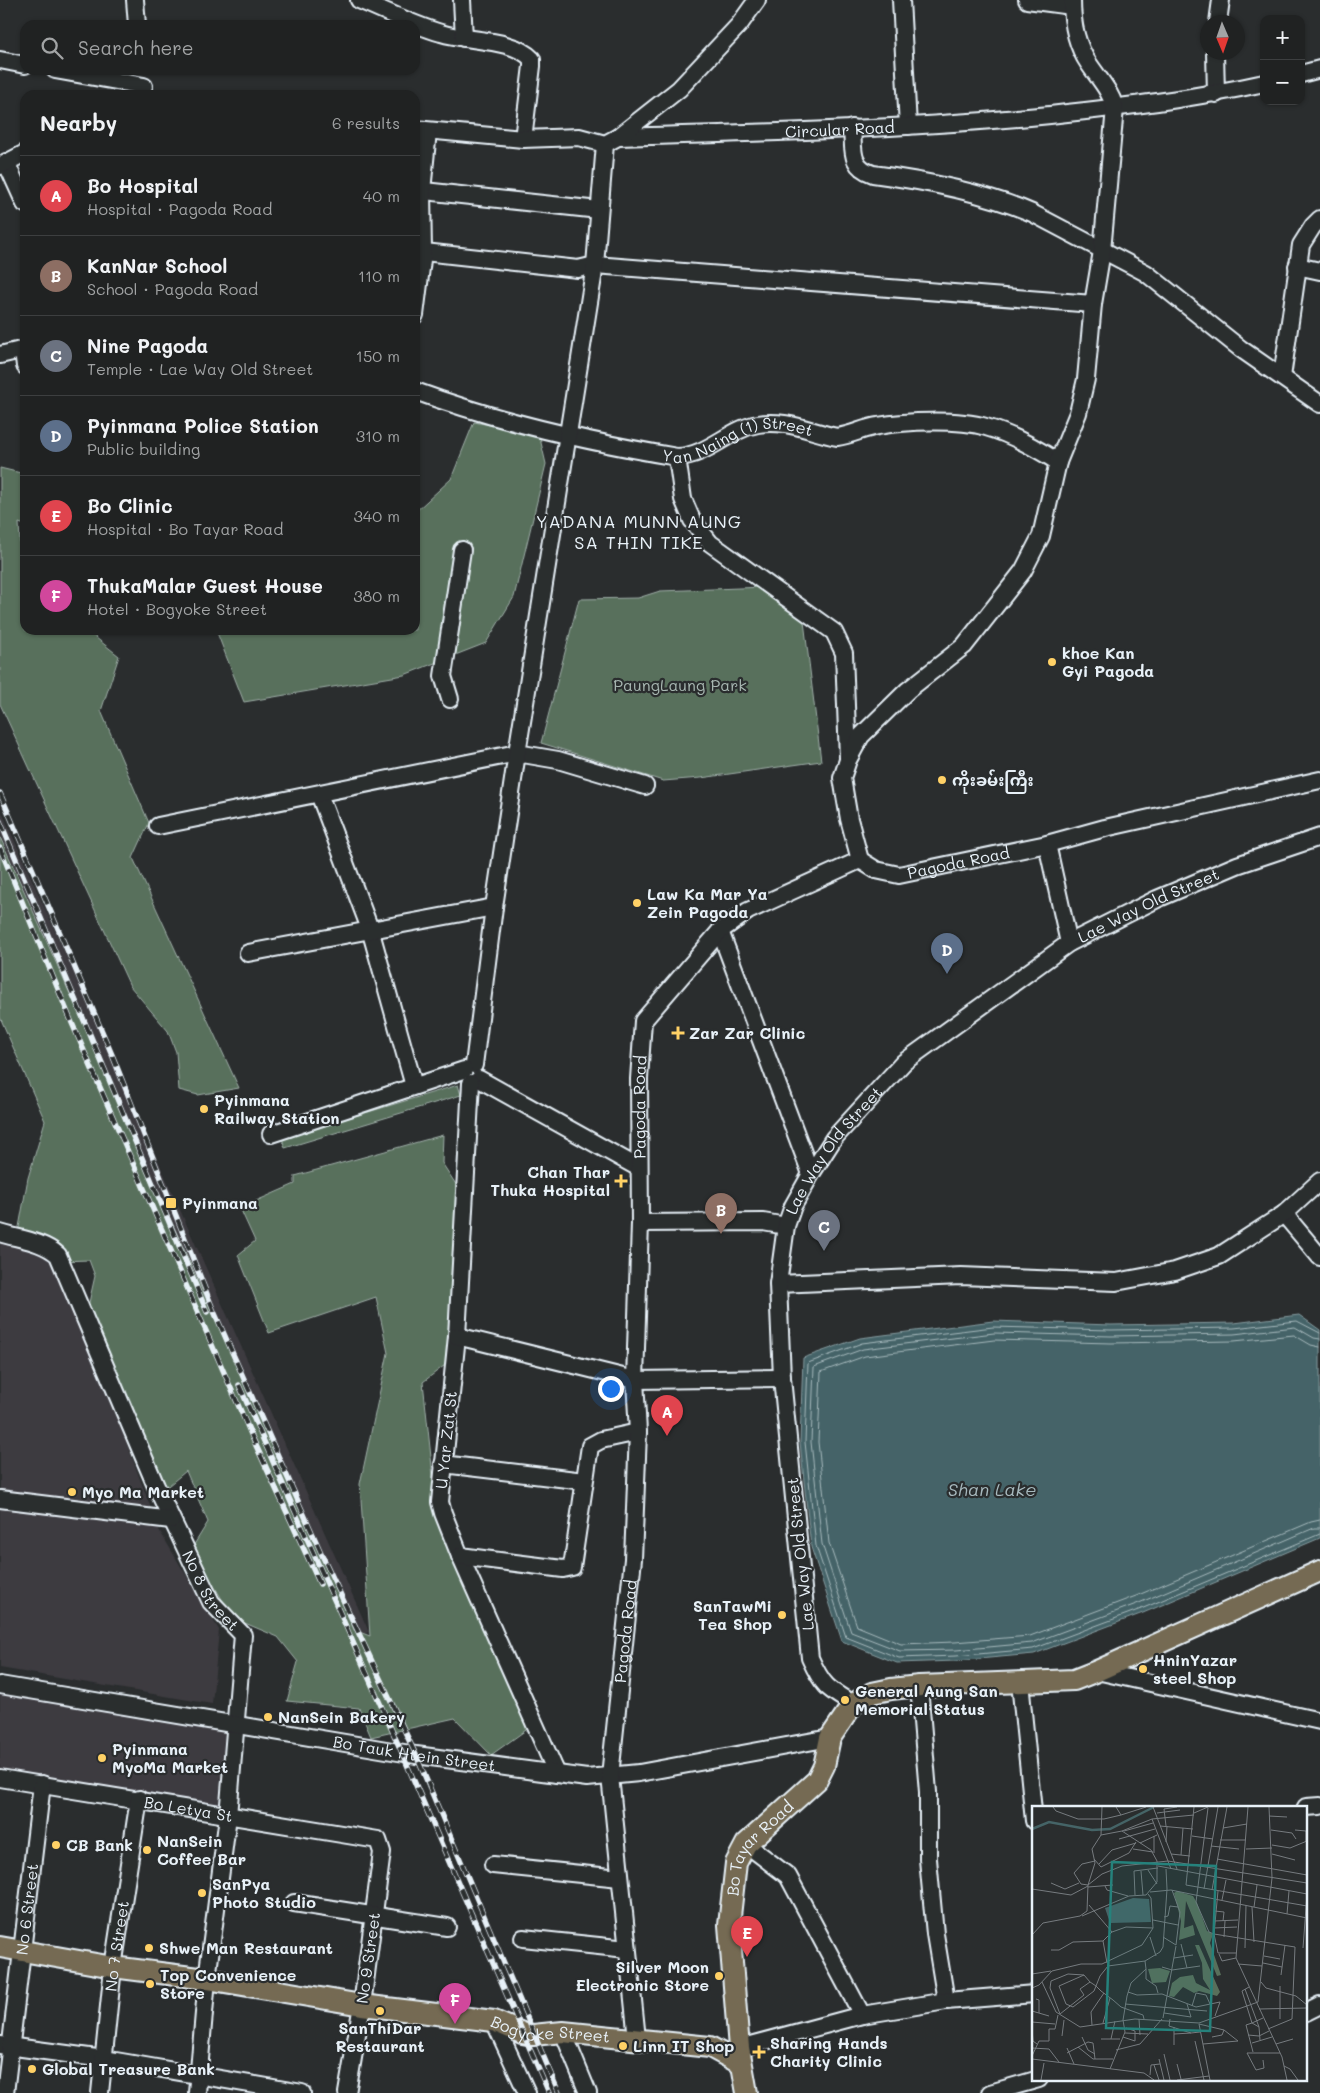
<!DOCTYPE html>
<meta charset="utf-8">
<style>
body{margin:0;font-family:Mali,"Noto Sans Myanmar",sans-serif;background:#2d2f2f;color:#f1f3f6}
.controls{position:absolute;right:15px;top:15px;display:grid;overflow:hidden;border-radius:10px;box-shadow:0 1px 4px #0004}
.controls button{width:45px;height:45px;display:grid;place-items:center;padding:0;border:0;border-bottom:1px solid #3d3f40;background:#202222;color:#f1f3f6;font:25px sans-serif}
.compass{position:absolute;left:1200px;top:15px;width:45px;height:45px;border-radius:50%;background:#202222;box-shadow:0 1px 4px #0004;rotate:178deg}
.you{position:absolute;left:610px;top:1388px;width:18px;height:18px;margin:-12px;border:4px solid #fff;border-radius:50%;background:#1a73e8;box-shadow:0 0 0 8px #1a73e833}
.badge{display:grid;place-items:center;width:32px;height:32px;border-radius:50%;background:#ffd166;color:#fff;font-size:16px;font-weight:700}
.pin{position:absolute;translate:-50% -41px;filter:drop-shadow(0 1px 2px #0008)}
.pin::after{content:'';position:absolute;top:26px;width:18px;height:15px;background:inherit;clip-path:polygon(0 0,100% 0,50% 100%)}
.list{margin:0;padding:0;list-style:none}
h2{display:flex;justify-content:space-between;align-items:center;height:65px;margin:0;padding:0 20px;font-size:21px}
h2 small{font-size:16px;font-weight:400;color:#a2a4a5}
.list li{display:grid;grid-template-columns:32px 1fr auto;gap:15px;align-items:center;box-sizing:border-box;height:80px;padding:0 20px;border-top:1px solid #3d3f40}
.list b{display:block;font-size:19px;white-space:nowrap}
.list p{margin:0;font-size:16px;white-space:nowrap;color:#a2a4a5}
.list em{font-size:16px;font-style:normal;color:#a2a4a5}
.icon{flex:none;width:28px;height:28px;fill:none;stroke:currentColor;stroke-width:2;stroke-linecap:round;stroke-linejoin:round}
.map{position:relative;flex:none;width:1320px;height:2093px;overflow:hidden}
.search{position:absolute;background:#202222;box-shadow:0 1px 4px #0004;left:20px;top:20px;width:400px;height:55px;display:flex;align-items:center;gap:12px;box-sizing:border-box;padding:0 18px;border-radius:15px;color:#a2a4a5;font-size:19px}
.panel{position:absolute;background:#202222;box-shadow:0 1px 4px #0004;left:20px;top:90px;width:400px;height:545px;border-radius:15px}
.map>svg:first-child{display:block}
.built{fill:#3d3b40}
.green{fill:#586f5b;stroke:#a0b0aa}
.water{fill:#456467;stroke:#869ca1}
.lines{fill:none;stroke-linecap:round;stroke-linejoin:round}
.shore{stroke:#a7b9be;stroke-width:1}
.minor-casing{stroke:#e8f1f8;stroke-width:20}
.major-casing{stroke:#e8f1f8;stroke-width:24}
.minor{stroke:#2a2d2e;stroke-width:16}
.major{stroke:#746b52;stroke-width:20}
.rail-casing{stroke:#e8f1f8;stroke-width:5.5}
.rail{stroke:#2a2d2e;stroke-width:4;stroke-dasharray:11;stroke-linecap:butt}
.poi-dot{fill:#ffd166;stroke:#2a2d2e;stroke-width:2}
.labels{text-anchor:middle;stroke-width:4.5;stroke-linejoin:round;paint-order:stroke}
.street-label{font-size:16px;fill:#e8f1f8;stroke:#2a2d2e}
.poi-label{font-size:16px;font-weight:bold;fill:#e8f1f8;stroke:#2a2d2e;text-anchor:start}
.park-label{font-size:16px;fill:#a7b6b1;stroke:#2a2d2e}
.neighbourhood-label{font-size:18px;letter-spacing:1px;fill:#e8f1f8;stroke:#2a2d2e}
.water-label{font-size:18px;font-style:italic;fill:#a7b9be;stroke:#2a2d2e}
.inset-river{fill:none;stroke:#456467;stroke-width:2.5}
.inset-road{fill:none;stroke:#767b7f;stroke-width:1}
.view{fill:#25827c;fill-opacity:0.15;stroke:#25827c;stroke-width:2.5}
.inset-edge{fill:none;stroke:#e8f1f8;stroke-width:2.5}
</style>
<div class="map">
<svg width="1320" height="2093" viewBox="0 0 1320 2093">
<rect width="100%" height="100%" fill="#2a2d2e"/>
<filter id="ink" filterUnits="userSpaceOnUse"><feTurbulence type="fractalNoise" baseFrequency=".02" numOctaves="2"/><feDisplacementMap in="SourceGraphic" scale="10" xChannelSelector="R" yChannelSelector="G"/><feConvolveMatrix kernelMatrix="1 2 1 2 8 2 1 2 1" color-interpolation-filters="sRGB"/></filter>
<g filter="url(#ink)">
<g class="built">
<polygon points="0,808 369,1632 355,1638 0,965"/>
<polygon points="0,1241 59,1261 159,1530 219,1630 212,1704 0,1668"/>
<polygon points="0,1685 225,1730 218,1812 0,1779"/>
</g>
<g class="green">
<polygon points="474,422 539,434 546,464 514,597 486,643 404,675 244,702 216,630 415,630 415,512 451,479"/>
<polygon points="0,468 25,474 25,525 19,523 22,580 25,583 25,630 86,630 119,656 101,711 149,823 133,858 239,1088 198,1095 179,1090 176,1052 168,1031 130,986 0,704"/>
<polygon points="766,587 803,613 821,761 701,778 663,781 541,743 579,599 638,598 660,591"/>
<polygon points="0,837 354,1630 370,1636 360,1484 388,1353 376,1297 269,1333 238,1255 255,1241 240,1208 295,1184 295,1176 443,1135 442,1163 457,1186 449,1362 423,1382 437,1514 528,1721 526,1730 491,1755 455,1718 371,1737 359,1708 287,1701 298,1662 278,1637 233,1618 192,1548 208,1522 186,1471 162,1491 88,1307 95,1276 89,1260 59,1261 17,1238 28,1178 45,1121 0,1017"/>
<polygon points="458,1085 461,1095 285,1148 282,1138"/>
</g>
<polygon class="water" points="1299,1315 1320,1330 1320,1538 1143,1613 1034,1654 956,1661 897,1663 842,1641 811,1547 800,1442 803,1358 860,1338 993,1321 1111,1325 1234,1323"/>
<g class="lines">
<g class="shore">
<polyline points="1320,1333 1297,1321 1234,1328 1111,1330 993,1327 862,1343 808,1363 805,1442 816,1546 846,1637 899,1658 956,1656 1033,1649 1141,1609 1320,1534"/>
<polyline points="1320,1339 1314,1338 1295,1327 1234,1334 1111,1336 994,1333 863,1349 814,1367 811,1442 822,1544 851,1632 900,1651 956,1650 1032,1643 1139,1603 1314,1528 1320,1528"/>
<polyline points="1320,1347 1311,1345 1294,1335 1234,1341 1111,1343 994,1340 865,1356 821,1372 818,1442 829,1543 857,1626 901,1644 955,1642 1030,1636 1136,1596 1311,1522 1320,1520"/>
</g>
<g class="minor-casing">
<g id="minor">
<polyline points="135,0 137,25"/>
<path d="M359,0C386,11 413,25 441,33C469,42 512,38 532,59V66L523,139"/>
<polyline points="462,0 464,38"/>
<polyline points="901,0 908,126"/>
<polyline points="1027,0 1072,6"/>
<polyline points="1218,22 1221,0"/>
<polyline points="1215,52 1216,94"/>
<polyline points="0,60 25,65"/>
<polyline points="55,70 144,86"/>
<polyline points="1301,74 1320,69"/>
<path d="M852,128C854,150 849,166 873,174C925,181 983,192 1032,213L1146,273L1241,349L1320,404"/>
<path id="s1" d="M415,129L523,139L579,137L605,144L618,137C762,133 907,129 1050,115C1122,107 1193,99 1264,83"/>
<polyline points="618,137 679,89 739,25 757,0"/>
<polyline points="6,162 25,204"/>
<polyline points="0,166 25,153"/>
<polyline points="415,190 599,210"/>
<polyline points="415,251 578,269 595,265 1093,304"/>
<polyline points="1297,266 1320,271"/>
<polyline points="415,315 423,252 422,191 428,131"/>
<polyline points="23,350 25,366"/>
<polyline points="0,355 25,349"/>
<polyline points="1282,377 1301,245 1313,226 1320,219"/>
<path id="s2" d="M415,391C500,422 588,442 677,457C708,456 729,429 758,424C785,419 811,432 837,437C852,435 864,428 878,426C906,421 958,419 986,427C1011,434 1036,448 1058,462"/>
<polyline points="677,457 683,499 692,520 710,543 834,632 844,653 848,758"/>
<polyline points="450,699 443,676 462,550"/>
<polyline points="319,794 370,929 414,1086"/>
<polyline points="158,826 517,753 558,760 645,786"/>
<polyline points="1047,844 1069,943"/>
<path d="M860,860L849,819L842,778L848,760L861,736L908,690L964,646L1023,571L1041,536L1058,462L1078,413L1086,379L1093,304L1102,251L1115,108C1110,90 1099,79 1089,64C1076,45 1072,23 1072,0"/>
<polyline points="720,931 811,1174"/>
<polyline points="248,953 494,907"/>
<polyline points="474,1065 494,907 517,753 595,265 605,144"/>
<polyline points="479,1079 639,1168"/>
<polyline points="471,1083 457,1336 440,1502 443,1513 460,1556 557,1774"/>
<polyline points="271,1134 464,1070"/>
<polyline points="1284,1214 1320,1257"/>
<polyline points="640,1223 763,1222 786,1226"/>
<path id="s3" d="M0,1233C19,1239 43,1241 58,1255L156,1486L211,1602L243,1635L228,1816L207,1979L197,2093"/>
<polyline points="778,1284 961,1276 1116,1282 1175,1271 1219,1256 1284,1214 1320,1181"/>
<polyline points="457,1336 635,1380 782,1378"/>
<polyline points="443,1464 584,1481"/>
<polyline points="0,1499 171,1520"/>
<polyline points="460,1556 563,1569 572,1567 590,1446 601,1440 638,1432"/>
<polyline points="1097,1671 1320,1721"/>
<polyline points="1020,1682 1034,1821"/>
<path id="s4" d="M0,1685L416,1755L587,1778L639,1773L830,1738"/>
<polyline points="919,1686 928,1792 928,1859 935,1934 946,2001"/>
<path id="s5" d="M853,1704C827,1689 822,1685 810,1658L782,1378L778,1284L786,1226L793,1206L811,1174L834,1138L904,1062L1069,943L1157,899L1237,865L1320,837"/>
<path id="s6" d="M0,1778L378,1840L382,1852L362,2005L347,2093"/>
<polyline points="1306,1807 1320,1806"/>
<polyline points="746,1844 788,1876 862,2015"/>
<polyline points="493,1865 620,1878"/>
<polyline points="294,1903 447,1927"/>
<polyline points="523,1938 627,1949"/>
<polyline points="1306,2012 1320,2005"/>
<polyline points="494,2021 527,2093"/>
<polyline points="563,2032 588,2093"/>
<path id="s7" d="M637,2039L610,1776L633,1559L638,1432L635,1380L640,1223L639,1079L643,1021L720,931L748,911L860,860L876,870L899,875L1047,844L1105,828L1320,780"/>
<polyline points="0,2045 104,2059 302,2093"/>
<polyline points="739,2048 862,2015 946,2001 1034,1994"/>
<path id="s8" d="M5,2093L42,1784"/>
<path id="s9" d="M100,2093L113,1967L139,1799"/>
<polyline points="990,2093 1039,2079"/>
</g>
</g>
<g class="major-casing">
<g id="major">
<path id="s10" d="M0,1947L113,1967L207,1979L362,2005L494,2021L522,2033L533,2035L563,2032L710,2047L741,2064"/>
<path id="s11" d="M747,2093L739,2048L729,1925L736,1863L746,1844L817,1780L824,1766L830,1738L853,1704L872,1693L891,1689L919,1686L1074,1680L1097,1671L1320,1571"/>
</g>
</g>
<use href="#minor" class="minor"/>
<use href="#major" class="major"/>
<g class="rail-casing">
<g id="rail">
<polyline points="0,793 113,1057 213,1309 322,1555 416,1755 559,2093"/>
<polyline points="0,821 207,1312"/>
<polyline points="0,848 72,1023 253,1439 320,1584"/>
<polyline points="239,1385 402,1753 549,2093"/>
</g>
</g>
<use href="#rail" class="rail"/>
</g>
</g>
<g class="poi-dot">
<circle cx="1052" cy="662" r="5"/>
<circle cx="942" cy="780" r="5"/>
<circle cx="637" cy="903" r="5"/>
<path d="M675.5 1025.5h5v5h5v5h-5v5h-5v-5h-5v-5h5z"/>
<circle cx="204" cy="1109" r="5"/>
<path d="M618.5 1173.5h5v5h5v5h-5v5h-5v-5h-5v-5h5z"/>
<rect x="165" y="1197" width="12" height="12" rx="2.5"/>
<circle cx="72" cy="1492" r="5"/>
<circle cx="782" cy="1615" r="5"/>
<circle cx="1143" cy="1669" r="5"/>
<circle cx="845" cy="1700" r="5"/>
<circle cx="268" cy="1717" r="5"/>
<circle cx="102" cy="1758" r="5"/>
<circle cx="56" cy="1845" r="5"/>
<circle cx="147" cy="1850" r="5"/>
<circle cx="202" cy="1893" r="5"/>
<circle cx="149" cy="1948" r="5"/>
<circle cx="719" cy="1976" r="5"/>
<circle cx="150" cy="1984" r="5"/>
<circle cx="380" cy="2011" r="5"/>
<circle cx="623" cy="2046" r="5"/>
<path d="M756.5 2044.5h5v5h5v5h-5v5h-5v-5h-5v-5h5z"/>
<circle cx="32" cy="2069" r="5"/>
</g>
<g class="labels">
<g class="street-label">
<text dy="6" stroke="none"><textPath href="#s1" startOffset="428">Circular Road</textPath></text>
<text dy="6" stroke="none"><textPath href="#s2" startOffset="335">Yan Naing (1) Street</textPath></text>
<text dy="6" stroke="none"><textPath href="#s7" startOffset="1400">Pagoda Road</textPath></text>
<text dy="6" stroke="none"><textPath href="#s5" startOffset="994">Lae Way Old Street</textPath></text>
<text dy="6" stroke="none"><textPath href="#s7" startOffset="935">Pagoda Road</textPath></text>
<text dy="6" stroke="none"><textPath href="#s5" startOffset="589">Lae Way Old Street</textPath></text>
<text transform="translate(446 1440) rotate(-84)" y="6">U Yar Zat St</text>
<text transform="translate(800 1554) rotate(-96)" y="6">Lae Way Old Street</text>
<text dy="6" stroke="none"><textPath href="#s3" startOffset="432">No 8 Street</textPath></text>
<text dy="6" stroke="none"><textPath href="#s7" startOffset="410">Pagoda Road</textPath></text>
<text dy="6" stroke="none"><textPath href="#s4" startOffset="420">Bo Tauk Htein Street</textPath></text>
<text dy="6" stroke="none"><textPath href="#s6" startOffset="191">Bo Letya St</textPath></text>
<text dy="6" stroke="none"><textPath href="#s11" startOffset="256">Bo Tayar Road</textPath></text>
<text dy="6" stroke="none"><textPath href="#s8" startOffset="185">No 6 Street</textPath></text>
<text dy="6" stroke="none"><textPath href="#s9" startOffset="148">No 7 Street</textPath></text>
<text transform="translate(368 1958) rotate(-82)" y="6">No 9 Street</text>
<text dy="6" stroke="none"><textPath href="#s10" startOffset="558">Bogyoke Street</textPath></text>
</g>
<g class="poi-label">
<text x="1062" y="659">khoe Kan<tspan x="1062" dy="18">Gyi Pagoda</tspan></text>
<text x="952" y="786">ကိုးခမ်းကြီး</text>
<text x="647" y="900">Law Ka Mar Ya<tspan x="647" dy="18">Zein Pagoda</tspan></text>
<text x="689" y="1039">Zar Zar Clinic</text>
<text x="214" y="1106">Pyinmana<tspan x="214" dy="18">Railway Station</tspan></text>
<text x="610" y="1178" text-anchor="end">Chan Thar<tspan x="610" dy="18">Thuka Hospital</tspan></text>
<text x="182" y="1209">Pyinmana</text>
<text x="82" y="1498">Myo Ma Market</text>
<text x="772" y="1612" text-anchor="end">SanTawMi<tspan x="772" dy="18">Tea Shop</tspan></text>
<text x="1153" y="1666">HninYazar<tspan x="1153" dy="18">steel Shop</tspan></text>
<text x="855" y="1697">General Aung San<tspan x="855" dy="18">Memorial Status</tspan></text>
<text x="278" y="1723">NanSein Bakery</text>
<text x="112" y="1755">Pyinmana<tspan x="112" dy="18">MyoMa Market</tspan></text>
<text x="157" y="1847">NanSein<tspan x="157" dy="18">Coffee Bar</tspan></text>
<text x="66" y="1851">CB Bank</text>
<text x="212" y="1890">SanPya<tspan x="212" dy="18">Photo Studio</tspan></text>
<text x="159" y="1954">Shwe Man Restaurant</text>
<text x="709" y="1973" text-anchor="end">Silver Moon<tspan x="709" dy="18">Electronic Store</tspan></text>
<text x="160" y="1981">Top Convenience<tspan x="160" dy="18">Store</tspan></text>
<text x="380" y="2034" text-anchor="middle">SanThiDar<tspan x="380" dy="18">Restaurant</tspan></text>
<text x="770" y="2049">Sharing Hands<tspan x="770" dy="18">Charity Clinic</tspan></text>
<text x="633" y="2052">Linn IT Shop</text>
<text x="42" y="2075">Global Treasure Bank</text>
</g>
<g class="park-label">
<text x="680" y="691">PaungLaung Park</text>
</g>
<g class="neighbourhood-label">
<text x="639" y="528">YADANA MUNN AUNG<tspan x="639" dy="21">SA THIN TIKE</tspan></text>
</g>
<g class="water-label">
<text x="992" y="1496">Shan Lake</text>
</g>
</g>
<g transform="translate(1032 1806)">
<rect width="275" height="275" fill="#2a2d2e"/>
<path d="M145,85L161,90L165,97L175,125L181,128L178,137L189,169L185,170L154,95L152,122L161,119L163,129L147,134L149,115L142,87ZM163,139H167L188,186L185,190L167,185L162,187L151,181L142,191L137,190L140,177L148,171L161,169L164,177L178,184L171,173L170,157ZM128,162L138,165L134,176L120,177L116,163Z" fill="#586f5b"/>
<path d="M101,92L117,93L119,116L78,117L73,102Z" fill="#456467"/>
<path class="inset-river" d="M0,23L17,16L60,24L78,23L122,1"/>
<path class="inset-road" d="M21,1L24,5L46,13H72L89,9L84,1M121,1L145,63M162,1L154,79L275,100M216,1L204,152L250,251L255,274M176,2L164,96L177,126L182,128L186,147H204M125,7L148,4M162,7L176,1M89,9L114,1M237,10L255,11M120,13L162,9M128,20L161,23M134,20L132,3L145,1M191,22L215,18M239,24L260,27L264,33M263,24L274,25V35M90,25L120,13L139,63M92,25L121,17M122,30V47M160,30L181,33M87,33L123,23M188,34H214M134,36L135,20M108,37L125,29M240,39L258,42L275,35M179,40L207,43M101,43L121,46M214,43L240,42M139,48L158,50M240,48L263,54M149,49L151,22M62,53L69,61L97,47L104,36M185,53L275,69M63,55L50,58L42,67L49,78L56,79L70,68L90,60L136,55L275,77M67,58L80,44L104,37M126,60L275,88M116,64L125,78M109,65L111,89M19,77L33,83L47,77M73,80L75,84L96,90M56,81L81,79M0,83L39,89L56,80M172,83L186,1M140,84L148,106L144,139M180,84L195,1M186,85L182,128L263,141L260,213L236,223M118,86L139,84L275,112M103,89L102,65L126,62M190,94L194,74M57,99L80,126M220,101L222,136M222,101L225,79M183,105L192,106L191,115M255,108L257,85M50,110L97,90L114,89L125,76V55L119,44L90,25L69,29M132,111L136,110L138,100L146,101M121,114L146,119M182,115L206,114M182,122L205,121M0,129L11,117L48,110L55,105L56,79L63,57L60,43L69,29L70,1M118,131L124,150M131,131L144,139M192,131L193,115M149,138L155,162M213,142L214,99M271,142L275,88M19,144H27L41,136L71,135M187,148L190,155L204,152M232,150L248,153M142,152L161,149M75,157L71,135L80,126L94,121L121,122M231,157L250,161M206,158L230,160M130,161L140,164L168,160M114,163V173L124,180L126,187M0,168L19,165M52,169L36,168L19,175L18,182L28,208L52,189L48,183L58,176M249,169L253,139M10,176L24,206L48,221L103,213L167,217L226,196L240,72L237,1M229,176L234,182L264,190L275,199M217,181L210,185L220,217L231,212M0,182L7,179L20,165L49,158H70L110,139L121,122L119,92L116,88M213,183L227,221M96,186L105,189L130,188L164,201L188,196L183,210M4,193L7,194V207M93,198L175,205M160,200L164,187L174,189L178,198M227,203L275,202M0,205L17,210M132,207L159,211L155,198M131,212L144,140M107,213L108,229M112,213L111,209L89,201L81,194L69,185L64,180L58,176L52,169L27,180L34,198L41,201L62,185L68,170L76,160L113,155L128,146L131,141L135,83L134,63M138,213L137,220L159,227L168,226M248,213V180M0,216L23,218M71,217L78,192M167,218L192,224L206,235L171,238M167,218L178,274M60,219L59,206L72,187M0,223L1,235L5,238M93,227L116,228M142,228L159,227M216,229L227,230L237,225M30,230L32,214M50,231L56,244L63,248M91,231L103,235V225L94,222M180,231L190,229L192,224M69,233H88M79,233L83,215M163,235L172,274M220,237L240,231M244,238L261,233M142,239V221M46,241L61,253H81M0,242L17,243L27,256M35,242L42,258M84,244L108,238L130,213M221,246L214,219L220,217L227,221L228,234M35,247L56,236L61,237L63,253M132,248L138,274M0,250L7,235H17V223H23L26,209M0,253L112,267L122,274M127,253L132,274M231,254L232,262L224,264L215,247H248M145,258L149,273M122,259L127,274M252,260L258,263L266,274M78,263L93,226L91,214L95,190L99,177L114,163L113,155M118,269L119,259L128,258M9,274L12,257M145,274L177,270"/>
<path class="view" d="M80,56L184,60L178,225L74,222Z"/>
<rect width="275" height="275" class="inset-edge"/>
</g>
</svg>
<div class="controls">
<button>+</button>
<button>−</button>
</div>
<svg class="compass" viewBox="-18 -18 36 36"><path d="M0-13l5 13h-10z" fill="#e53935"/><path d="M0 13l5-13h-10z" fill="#a2a4a5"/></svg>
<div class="you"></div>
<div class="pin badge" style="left:667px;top:1436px;background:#e0444e">A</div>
<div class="pin badge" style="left:721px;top:1234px;background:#8d6e63">B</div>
<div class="pin badge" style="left:824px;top:1251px;background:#6b7280">C</div>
<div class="pin badge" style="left:947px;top:974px;background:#5c6f8a">D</div>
<div class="pin badge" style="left:747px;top:1957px;background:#e0444e">E</div>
<div class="pin badge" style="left:455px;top:2024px;background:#d1479c">F</div>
<div class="search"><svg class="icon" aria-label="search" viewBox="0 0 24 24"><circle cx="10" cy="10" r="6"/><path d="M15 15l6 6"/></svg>Search here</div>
<section class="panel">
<h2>Nearby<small>6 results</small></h2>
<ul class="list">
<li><span class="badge" style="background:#e0444e">A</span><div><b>Bo Hospital</b><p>Hospital · Pagoda Road</p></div><em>40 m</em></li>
<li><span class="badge" style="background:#8d6e63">B</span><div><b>KanNar School</b><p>School · Pagoda Road</p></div><em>110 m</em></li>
<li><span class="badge" style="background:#6b7280">C</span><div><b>Nine Pagoda</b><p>Temple · Lae Way Old Street</p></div><em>150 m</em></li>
<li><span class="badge" style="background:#5c6f8a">D</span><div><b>Pyinmana Police Station</b><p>Public building</p></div><em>310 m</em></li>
<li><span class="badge" style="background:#e0444e">E</span><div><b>Bo Clinic</b><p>Hospital · Bo Tayar Road</p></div><em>340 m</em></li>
<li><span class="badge" style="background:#d1479c">F</span><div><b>ThukaMalar Guest House</b><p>Hotel · Bogyoke Street</p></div><em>380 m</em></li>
</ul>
</section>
</div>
